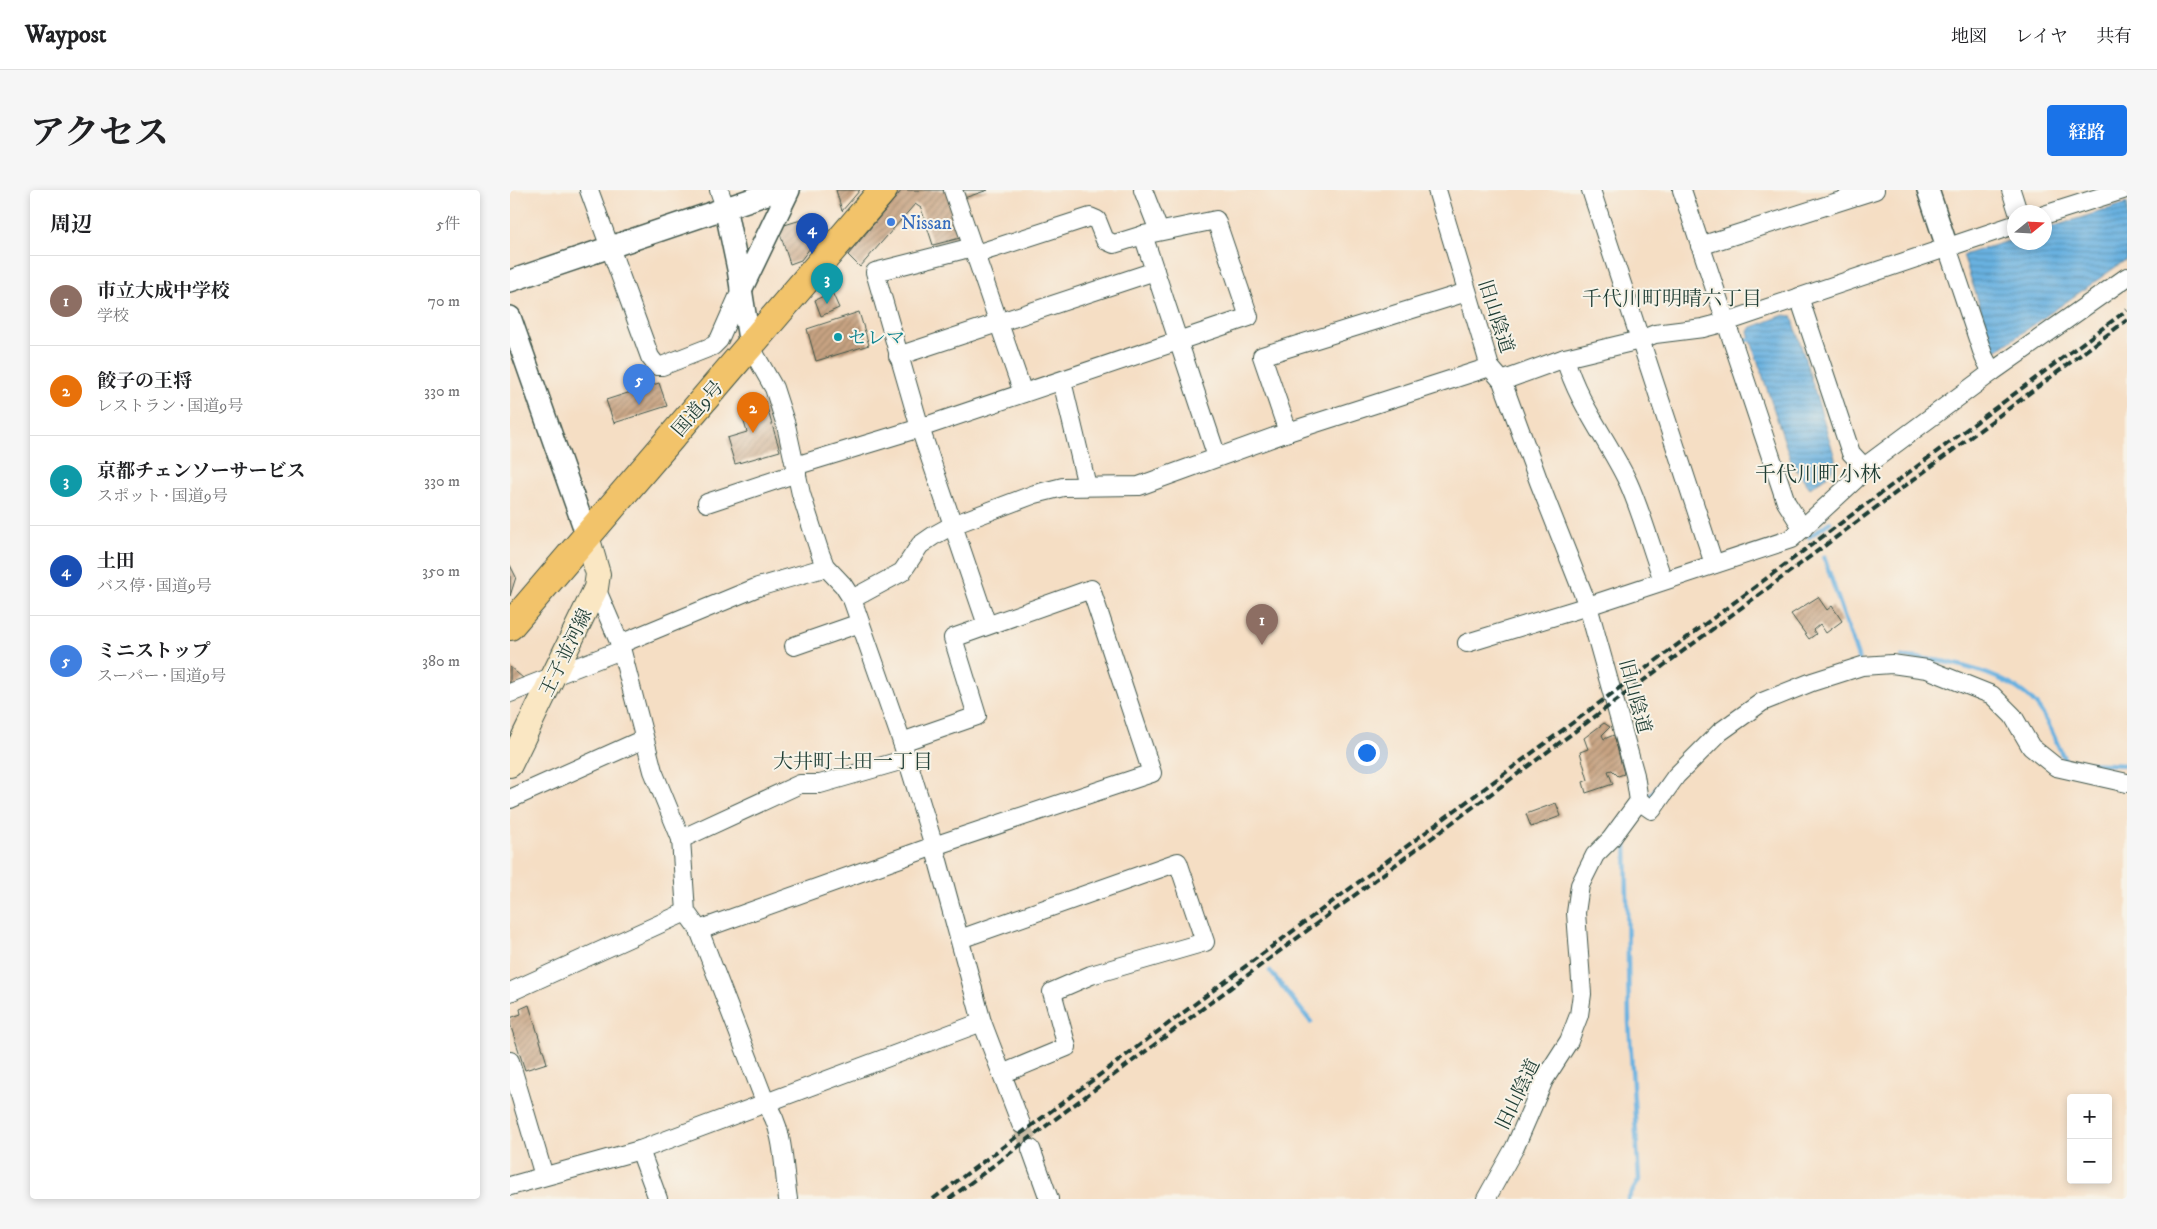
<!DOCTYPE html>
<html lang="ja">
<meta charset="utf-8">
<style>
body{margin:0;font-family:"IM FELL DW Pica","Noto Serif JP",serif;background:#f6f6f6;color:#202124}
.controls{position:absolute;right:15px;bottom:15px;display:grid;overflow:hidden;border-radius:5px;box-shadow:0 2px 8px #0003}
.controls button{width:45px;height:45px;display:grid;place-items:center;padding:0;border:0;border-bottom:1px solid #e0e0e0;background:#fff;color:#202124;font:25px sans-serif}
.compass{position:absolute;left:1497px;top:15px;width:45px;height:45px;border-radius:50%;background:#fff;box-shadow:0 2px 8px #0003;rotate:72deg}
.you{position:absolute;left:856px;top:562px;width:18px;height:18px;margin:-12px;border:4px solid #fff;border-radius:50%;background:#1a73e8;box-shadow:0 0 0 8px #1a73e833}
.badge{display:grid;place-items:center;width:32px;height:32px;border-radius:50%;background:#1a73e8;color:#fff;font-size:16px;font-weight:700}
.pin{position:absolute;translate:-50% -41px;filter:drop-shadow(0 1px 2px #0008)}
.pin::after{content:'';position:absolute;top:26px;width:18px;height:15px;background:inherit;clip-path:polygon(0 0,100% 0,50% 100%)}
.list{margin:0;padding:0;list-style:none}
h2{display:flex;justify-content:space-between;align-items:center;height:65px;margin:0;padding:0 20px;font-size:21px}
h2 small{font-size:16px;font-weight:400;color:#757577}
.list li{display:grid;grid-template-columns:32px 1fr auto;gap:15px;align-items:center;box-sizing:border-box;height:90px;padding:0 20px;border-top:1px solid #e0e0e0}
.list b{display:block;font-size:19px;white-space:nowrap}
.list p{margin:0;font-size:16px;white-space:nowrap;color:#757577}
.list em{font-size:16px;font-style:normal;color:#757577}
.map{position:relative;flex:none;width:1617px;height:1009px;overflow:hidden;border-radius:5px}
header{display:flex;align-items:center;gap:30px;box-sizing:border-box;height:70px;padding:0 25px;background:#fff;border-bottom:1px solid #e0e0e0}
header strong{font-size:24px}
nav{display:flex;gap:28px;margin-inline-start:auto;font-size:18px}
.intro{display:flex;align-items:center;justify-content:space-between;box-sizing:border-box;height:120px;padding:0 30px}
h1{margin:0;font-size:35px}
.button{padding:12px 22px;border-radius:5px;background:#1a73e8;color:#fff;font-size:18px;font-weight:700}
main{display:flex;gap:30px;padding:0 30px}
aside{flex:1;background:#fff;border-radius:5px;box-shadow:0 2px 8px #0003}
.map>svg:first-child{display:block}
.water{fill:url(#water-rules);stroke:#44778a}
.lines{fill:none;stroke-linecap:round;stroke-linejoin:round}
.stream{stroke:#69b1e0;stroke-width:4.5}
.building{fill:url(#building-hatch)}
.minor-tunnel{stroke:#cabea7;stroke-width:18;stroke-dasharray:18 9;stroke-linecap:butt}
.minor-casing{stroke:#3f554a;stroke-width:20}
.tertiary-casing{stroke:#3f554a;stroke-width:24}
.secondary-casing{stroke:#3f554a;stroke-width:26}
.trunk-casing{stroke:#3f554a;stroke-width:30}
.minor{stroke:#fff;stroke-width:18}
.tertiary{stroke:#fff;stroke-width:21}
.secondary{stroke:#fae7c3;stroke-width:24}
.trunk{stroke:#f2c36a;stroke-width:28}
.rail{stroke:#1f3d34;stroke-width:4;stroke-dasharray:8 4;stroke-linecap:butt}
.shop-dot{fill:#3f7fe0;stroke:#f7f3e8;stroke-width:2}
.culture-dot{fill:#0f9aa8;stroke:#f7f3e8;stroke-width:2}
.labels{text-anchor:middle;stroke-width:4;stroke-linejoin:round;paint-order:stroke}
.shop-label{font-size:19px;fill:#366cbe;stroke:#f7f3e8;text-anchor:start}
.street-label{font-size:19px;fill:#1f3d34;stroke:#f7f3e8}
.culture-label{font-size:19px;fill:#0d838f;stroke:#f7f3e8;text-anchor:start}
.neighbourhood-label{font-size:20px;fill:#1f3d34;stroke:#f7f3e8}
.quarter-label{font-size:21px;fill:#1f3d34;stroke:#f7f3e8}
</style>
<header>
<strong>Waypost</strong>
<nav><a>地図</a><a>レイヤ</a><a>共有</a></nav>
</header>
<div class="intro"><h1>アクセス</h1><a class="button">経路</a></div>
<main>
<aside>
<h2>周辺<small>5件</small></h2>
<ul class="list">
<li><span class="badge" style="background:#8d6e63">1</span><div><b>市立大成中学校</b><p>学校</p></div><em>70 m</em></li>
<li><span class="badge" style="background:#e8710a">2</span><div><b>餃子の王将</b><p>レストラン · 国道9号</p></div><em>330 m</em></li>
<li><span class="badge" style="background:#0f9aa8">3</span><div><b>京都チェンソーサービス</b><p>スポット · 国道9号</p></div><em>330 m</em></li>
<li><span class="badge" style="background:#1a4fb4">4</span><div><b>土田</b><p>バス停 · 国道9号</p></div><em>350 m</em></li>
<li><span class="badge" style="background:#3f7fe0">5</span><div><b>ミニストップ</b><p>スーパー · 国道9号</p></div><em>380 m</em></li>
</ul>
</aside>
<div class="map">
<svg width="1617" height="1009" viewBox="0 0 1617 1009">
<defs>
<pattern id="water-rules" width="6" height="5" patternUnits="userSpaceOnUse" patternTransform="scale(1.25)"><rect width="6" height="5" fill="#69b1e0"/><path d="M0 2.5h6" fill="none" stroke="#5691b6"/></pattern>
<pattern id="building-hatch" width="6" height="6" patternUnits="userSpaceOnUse" patternTransform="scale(1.25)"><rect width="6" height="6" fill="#c7a382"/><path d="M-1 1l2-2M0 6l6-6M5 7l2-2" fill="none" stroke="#a1866b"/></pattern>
</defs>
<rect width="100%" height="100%" fill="#f7f3e8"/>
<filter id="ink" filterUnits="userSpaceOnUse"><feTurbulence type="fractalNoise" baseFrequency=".02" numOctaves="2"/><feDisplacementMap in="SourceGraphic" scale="10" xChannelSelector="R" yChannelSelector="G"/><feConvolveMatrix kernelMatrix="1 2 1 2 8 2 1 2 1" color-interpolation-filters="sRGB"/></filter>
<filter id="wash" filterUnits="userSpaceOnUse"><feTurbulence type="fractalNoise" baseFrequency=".0096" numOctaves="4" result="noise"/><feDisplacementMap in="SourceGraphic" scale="20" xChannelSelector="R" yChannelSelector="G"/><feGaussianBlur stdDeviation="1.12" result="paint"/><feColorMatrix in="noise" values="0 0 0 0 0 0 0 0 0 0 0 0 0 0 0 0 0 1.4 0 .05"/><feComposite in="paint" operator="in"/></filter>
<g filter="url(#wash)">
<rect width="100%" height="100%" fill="#f5dec4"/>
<g class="water">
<polygon points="1617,13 1617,69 1485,162 1453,65 1504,49 1504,52 1534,52 1535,39"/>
<path d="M1274,125L1282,126L1325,268C1325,285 1312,289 1300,298L1282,274L1238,142L1240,138Z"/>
</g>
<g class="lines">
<g class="stream">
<polyline points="1228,152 1246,148"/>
<polyline points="1299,347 1320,332"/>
<polyline points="1314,367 1349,470"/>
<path d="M1392,467C1433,468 1506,484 1530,520C1541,536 1547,555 1556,572L1617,575"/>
<polyline points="1136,611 1156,586"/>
<polyline points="760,781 801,832"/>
<polyline points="1118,1009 1129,990 1119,832 1116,647 1128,627"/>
</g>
</g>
<g id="blocks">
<g class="building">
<polygon points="326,0 350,0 332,21"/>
<polygon points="392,0 438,0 454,47 423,55 411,18 405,14 350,77 338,65"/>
<polygon points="448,0 478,0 451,9"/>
<polygon points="291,30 300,58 291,70 280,74 268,37"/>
<polygon points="322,102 329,118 311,126 305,110"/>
<polygon points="349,122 359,155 306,171 297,139"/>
<polygon points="149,193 157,216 104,233 96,210"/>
<polygon points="255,211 270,261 225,274 217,248 237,242 230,219"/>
<polygon points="0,375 6,387 0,406"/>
<polygon points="1308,407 1317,420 1322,416 1332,431 1316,443 1310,434 1303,440 1306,444 1299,449 1281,424"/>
<polygon points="0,477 13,488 0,503"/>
<polygon points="1094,533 1100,537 1092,545 1094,549 1104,545 1114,584 1108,586 1102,580 1098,581 1103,594 1076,603 1073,592 1078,590 1070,562 1078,559 1074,548"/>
<polygon points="1046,613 1051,626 1021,637 1016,624"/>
<polygon points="19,815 37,873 15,880 0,834 0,828 11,824 10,819"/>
</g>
</g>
</g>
<g filter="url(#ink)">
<use href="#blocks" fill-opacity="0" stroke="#3f554a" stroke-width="1"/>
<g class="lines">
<polyline class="minor-tunnel" points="511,934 521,959"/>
<g class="minor-casing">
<g id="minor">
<polyline points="79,0 140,167 147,176 152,176 203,156 209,150 231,100"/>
<polyline points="209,0 215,17"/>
<polyline points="443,0 513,203"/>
<polyline points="633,0 649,41"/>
<polyline points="927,0 980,177 992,191 1029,292 1078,416 1125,585 1129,611 1101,649 1085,665 1070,695 1066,723 1072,804 1069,825 1059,851 1034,890 1005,957 976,1009"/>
<polyline points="1081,0 1204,374"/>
<polyline points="1172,0 1276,312 1293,339"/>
<polyline points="1501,0 1508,22"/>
<polyline points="1534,25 1613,0"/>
<polyline points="633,45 707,267"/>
<polyline points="1190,56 1365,0"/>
<polyline points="463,57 365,82 410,238 477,435"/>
<polyline points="1437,57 1474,167 1482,182"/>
<polyline points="1289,107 1341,263 1354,277"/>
<polyline points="240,156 264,198 276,235 291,304 310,363 315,376 333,395 342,409 392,552 424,656 472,832 511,934"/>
<polyline points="388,166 645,81"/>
<path d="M1055,168C1068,214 1098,250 1118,292C1132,323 1141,358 1153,390"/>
<polyline points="552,191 577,296"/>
<polyline points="992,191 1055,168 1130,150 1145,144 1193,138 1216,132 1504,35"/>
<polyline points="778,242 752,166 957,102"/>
<polyline points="285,276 410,238 739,127 706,30 633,45 604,54 595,50 587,30 580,27 466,64"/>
<polyline points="197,313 287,283"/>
<path d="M86,398L110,454L143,581L171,649L176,722L189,740L256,914C275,940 273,978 278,1009"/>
<polyline points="342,409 392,382 410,355 423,346 443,335 525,304 553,297 629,296 778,242 980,177"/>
<polyline points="957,453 1078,416 1281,349 1345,290 1354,277 1482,182 1617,87"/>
<polyline points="110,454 248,397 310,379 315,376"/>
<polyline points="284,456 350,433"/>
<polyline points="0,503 111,460"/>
<polyline points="0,609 134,549"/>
<polyline points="1129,611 1142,620 1166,586 1210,542 1252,512 1302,492 1352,476 1382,474 1417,479 1482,505 1503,526 1521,557 1546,577 1617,593"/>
<polyline points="171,649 290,594 310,594 397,569"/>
<polyline points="189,740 424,656 642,583 581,399 443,448 467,526 392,552"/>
<polyline points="450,749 668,672 695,752 581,785 542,802 557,857 492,884"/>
<polyline points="0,802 176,722"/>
<polyline points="0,871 34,986"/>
<polyline points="521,959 539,1009"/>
<polyline points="130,960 148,1009"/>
<polyline points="0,996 130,960 472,832"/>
</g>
</g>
<g class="tertiary-casing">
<g id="tertiary">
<polyline points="1418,0 1437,57"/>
<polyline points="215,17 228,79 240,156"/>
<polyline points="0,91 269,0"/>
<polyline points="231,100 279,0"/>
<polyline points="0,127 77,346"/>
</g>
</g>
<g class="secondary-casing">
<polyline id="secondary" points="0,575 86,398 88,384 77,346"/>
</g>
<g class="trunk-casing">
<polyline id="trunk" points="0,436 373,0"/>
</g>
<use href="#minor" class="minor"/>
<use href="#tertiary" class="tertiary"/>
<use href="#secondary" class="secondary"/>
<use href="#trunk" class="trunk"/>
<g class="rail">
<polyline points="423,1009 1617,120"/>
<path d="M439,1009C830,714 1225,424 1617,130"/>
</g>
</g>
</g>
<circle class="shop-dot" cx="381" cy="32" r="5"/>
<circle class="culture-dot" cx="328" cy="147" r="5"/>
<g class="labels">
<g class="shop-label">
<text x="391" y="39">Nissan</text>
</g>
<g class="street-label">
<text transform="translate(987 126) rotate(72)" y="7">旧山陰道</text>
<text transform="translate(187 218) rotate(-49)" y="7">国道9号</text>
<text transform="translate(55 462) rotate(-64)" y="7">王子並河線</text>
<text transform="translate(1126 506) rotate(75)" y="7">旧山陰道</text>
<text transform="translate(1007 904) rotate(-64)" y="7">旧山陰道</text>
</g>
<g class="culture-label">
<text x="338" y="154">セレマ</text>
</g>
<g class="neighbourhood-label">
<text x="1162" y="115">千代川町明晴六丁目</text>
<text x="343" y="578">大井町土田一丁目</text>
</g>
<g class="quarter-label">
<text x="1308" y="291">千代川町小林</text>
</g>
</g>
</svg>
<div class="controls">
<button>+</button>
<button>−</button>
</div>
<svg class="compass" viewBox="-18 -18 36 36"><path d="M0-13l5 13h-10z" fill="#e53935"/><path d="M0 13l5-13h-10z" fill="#757577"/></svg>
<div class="you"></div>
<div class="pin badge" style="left:752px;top:455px;background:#8d6e63">1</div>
<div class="pin badge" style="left:243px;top:243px;background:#e8710a">2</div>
<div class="pin badge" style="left:317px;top:114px;background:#0f9aa8">3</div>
<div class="pin badge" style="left:302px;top:64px;background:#1a4fb4">4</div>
<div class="pin badge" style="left:129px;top:215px;background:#3f7fe0">5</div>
</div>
</main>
